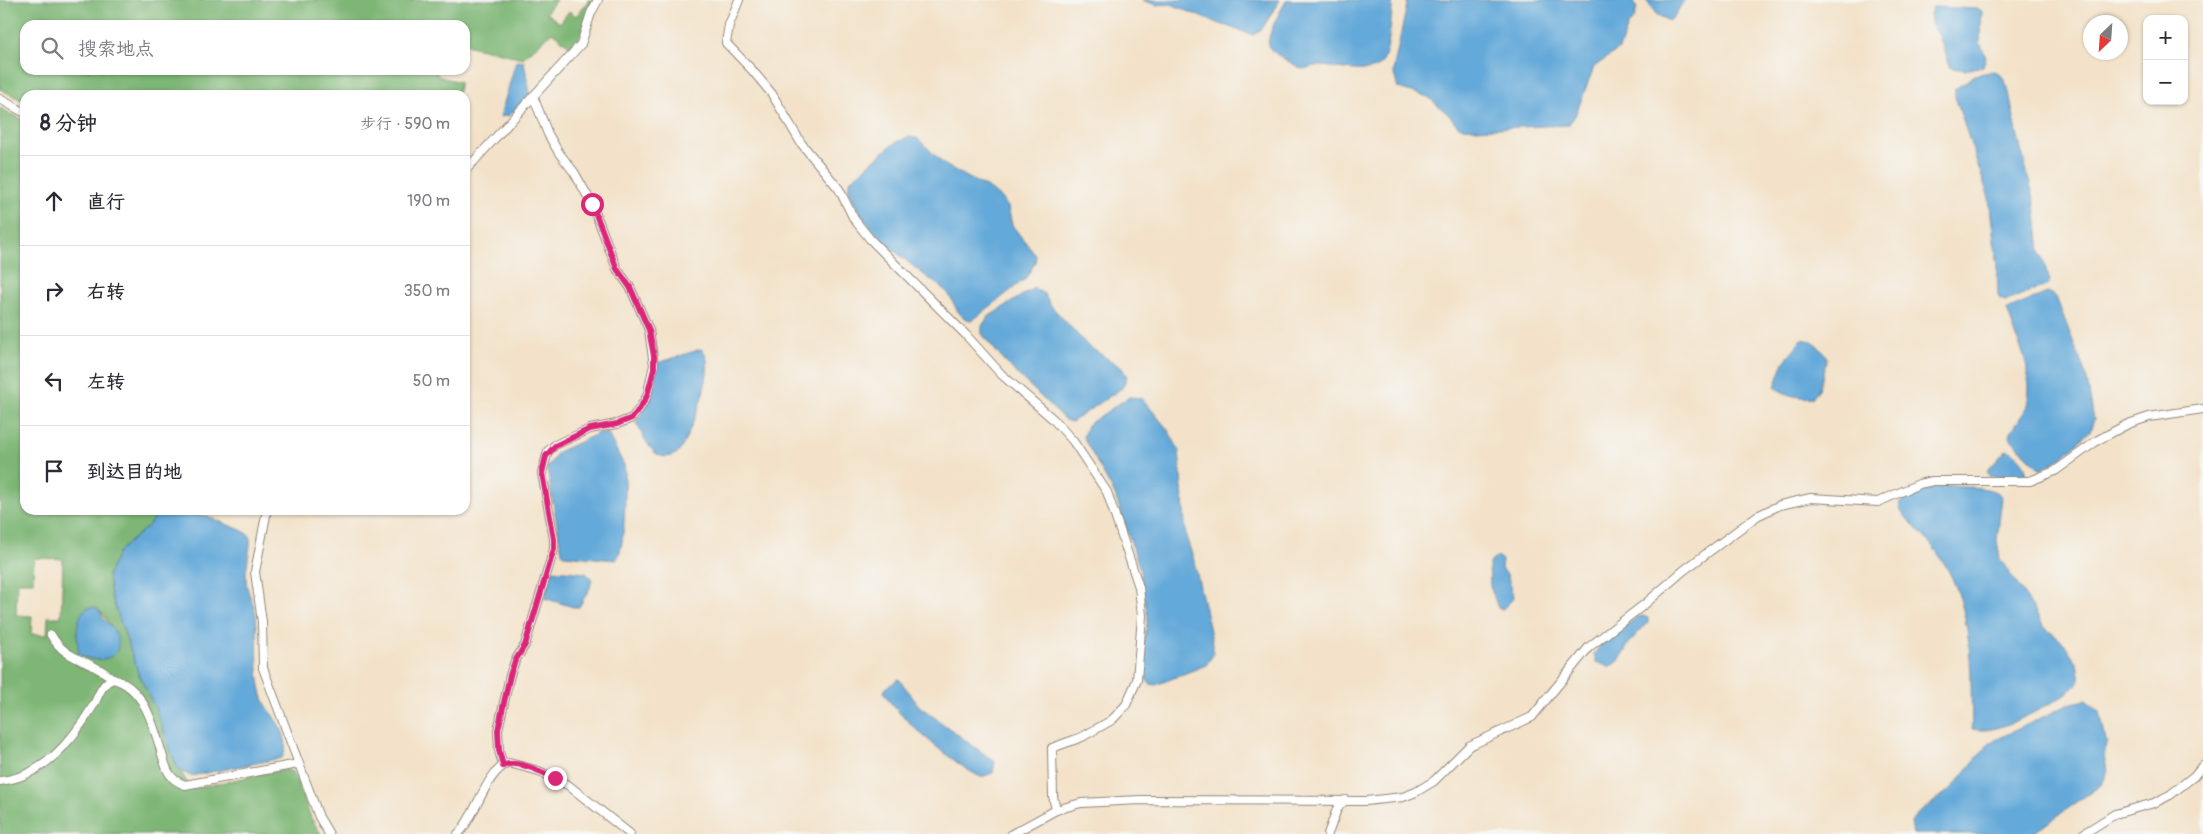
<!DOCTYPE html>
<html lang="zh">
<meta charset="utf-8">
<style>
body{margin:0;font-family:Pangolin,"LXGW WenKai TC",sans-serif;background:#f7f7f7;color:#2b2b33}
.controls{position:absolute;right:15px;top:15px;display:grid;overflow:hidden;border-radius:10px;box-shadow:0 1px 4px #0004}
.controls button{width:45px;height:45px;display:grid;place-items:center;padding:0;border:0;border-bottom:1px solid #e1e1e2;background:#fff;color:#2b2b33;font:25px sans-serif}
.compass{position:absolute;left:2083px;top:15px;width:45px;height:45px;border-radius:50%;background:#fff;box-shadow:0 1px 4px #0004;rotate:205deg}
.stop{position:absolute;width:15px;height:15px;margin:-11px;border:4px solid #db2777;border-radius:50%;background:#fff}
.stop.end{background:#db2777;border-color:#fff;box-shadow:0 1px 5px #0008}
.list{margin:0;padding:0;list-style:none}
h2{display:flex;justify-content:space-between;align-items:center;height:65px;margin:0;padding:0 20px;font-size:21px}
h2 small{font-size:16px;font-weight:400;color:#7c7c81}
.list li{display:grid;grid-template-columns:32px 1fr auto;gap:15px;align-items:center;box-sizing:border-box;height:90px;padding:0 20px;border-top:1px solid #e1e1e2}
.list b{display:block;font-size:19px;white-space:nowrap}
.list em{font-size:16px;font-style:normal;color:#7c7c81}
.icon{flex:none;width:28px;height:28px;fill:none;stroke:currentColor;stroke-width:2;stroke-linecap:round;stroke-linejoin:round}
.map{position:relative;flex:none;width:2203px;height:834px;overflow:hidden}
.search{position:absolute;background:#fff;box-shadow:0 1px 4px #0004;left:20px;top:20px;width:450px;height:55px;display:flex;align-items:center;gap:12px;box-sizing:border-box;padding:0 18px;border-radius:15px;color:#7c7c81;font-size:19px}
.panel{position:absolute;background:#fff;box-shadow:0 1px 4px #0004;left:20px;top:90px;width:450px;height:425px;border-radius:15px}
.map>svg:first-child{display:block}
.forest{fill:#7db674;stroke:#547050;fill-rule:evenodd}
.water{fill:#64a9d9;stroke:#486a82}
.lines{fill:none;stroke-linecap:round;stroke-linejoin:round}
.minor-casing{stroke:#8f867a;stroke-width:10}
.minor{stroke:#fff;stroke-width:8}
.route{stroke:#db2777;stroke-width:6}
</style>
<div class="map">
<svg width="2203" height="834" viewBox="0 0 2203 834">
<rect width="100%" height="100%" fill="#f6f6f2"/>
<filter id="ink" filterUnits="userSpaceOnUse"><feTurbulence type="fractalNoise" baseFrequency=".02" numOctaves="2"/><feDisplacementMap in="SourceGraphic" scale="10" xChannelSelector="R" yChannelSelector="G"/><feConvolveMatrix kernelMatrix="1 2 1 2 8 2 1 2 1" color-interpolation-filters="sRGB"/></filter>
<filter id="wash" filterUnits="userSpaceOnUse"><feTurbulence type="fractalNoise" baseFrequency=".0096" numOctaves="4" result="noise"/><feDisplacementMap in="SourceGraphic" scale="20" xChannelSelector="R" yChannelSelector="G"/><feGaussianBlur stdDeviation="1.12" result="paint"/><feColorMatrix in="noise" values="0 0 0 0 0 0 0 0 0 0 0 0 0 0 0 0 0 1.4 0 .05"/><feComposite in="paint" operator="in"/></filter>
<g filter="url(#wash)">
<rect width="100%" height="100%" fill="#f3e2c9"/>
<g class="forest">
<polygon points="0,0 556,0 546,13 560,23 569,11 576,16 589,0 594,0 577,44 572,48 552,32 523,58 465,45 465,25 25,25 25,70 438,70 437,76 460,82 457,95 25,95 25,102 0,89"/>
<path d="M0,108L25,121V510H161L146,528L119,551L108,575L111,595L139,675L156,710L176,764L191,789L286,769L294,773L311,818L321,834H0ZM34,558L63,559L61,617H48L47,635L31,634L32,616L16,615L17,582H33ZM100,611L117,635L78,644L79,635Z"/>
</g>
<g class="water">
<polygon points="1142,0 1280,0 1262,29 1253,35 1206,19 1171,4 1156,5"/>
<path d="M1287,0H1393C1391,16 1390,52 1381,64C1370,78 1329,64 1313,66C1309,67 1306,69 1302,69C1295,65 1272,53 1269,47C1265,37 1281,9 1287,0Z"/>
<polygon points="1408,0 1633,0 1637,8 1635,17 1628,26 1619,49 1594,67 1575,116 1568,125 1473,129 1458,126 1448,114 1428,97 1398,88 1393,71"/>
<path d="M1646,0H1685C1679,6 1676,17 1669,21L1656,14Z"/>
<polygon points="1933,7 1977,9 1982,11 1980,42 1986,57 1983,66 1965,70 1951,68 1939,36 1931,23 1930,14"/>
<polygon points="516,61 524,62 530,93 510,115 500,117"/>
<polygon points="1994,71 2001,74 2008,88 2018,137 2035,203 2040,252 2050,281 2048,285 2005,301 2000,299 1998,295 1997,267 1989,198 1955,97 1955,89 1975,75"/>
<path d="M908,137L917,138L945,165L991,190L1003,200L1008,207L1012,225L1036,256L1035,263L1025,279L973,320C956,320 955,300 946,291C937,283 927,278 918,270C900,256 870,231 859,211C854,204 851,195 848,187L851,180L893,144Z"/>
<polygon points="1034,288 1044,294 1052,307 1088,346 1122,368 1127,377 1122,388 1072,422 1065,420 1004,361 982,334 982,326 988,317"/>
<polygon points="2047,293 2053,294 2056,297 2086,375 2094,420 2090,431 2063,457 2041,470 2010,438 2011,432 2028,406 2029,386 2026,362 2007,310"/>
<path d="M1802,339C1813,340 1822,348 1827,358L1819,390L1813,397C1802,399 1784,395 1775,387L1784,362Z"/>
<path d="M701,349C721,361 689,436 679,452C655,468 646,440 636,423L649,401L658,363Z"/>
<polygon points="1129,397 1142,398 1168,430 1179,450 1186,537 1193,557 1213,644 1213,655 1206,665 1156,685 1150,684 1145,678 1142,653 1148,618 1139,566 1115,495 1083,437 1087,425"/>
<path d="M599,433L608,434L624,465L625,472C625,490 626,549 616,560L564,555L562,553L547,468L558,452Z"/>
<path d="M2007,449C2016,454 2028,463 2025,474L2013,477L1989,476L1987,471Z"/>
<path d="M1952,486C1966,488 1992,485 2002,497L1997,540L2000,559L2036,612L2043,626L2064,643L2077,663L2080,680C2073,695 2017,722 2000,727C1990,730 1982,731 1972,729C1970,670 1975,610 1941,558C1929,539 1911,526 1899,508C1903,491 1937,487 1952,486Z"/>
<path d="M161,510H192L243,531L250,536C251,549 246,564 246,578C246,592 254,602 256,615C259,642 255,668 262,695C268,716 295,734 282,758L191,776L180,771L176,764L156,710L139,675L111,595L108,575L119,551L146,528Z"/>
<polygon points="1498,556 1502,560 1501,569 1507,574 1513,596 1513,599 1503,609 1498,608 1490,586 1489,563"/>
<polygon points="553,570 586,573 592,579 590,588 579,607 573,607 544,598"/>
<path d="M94,607C100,609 100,613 103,619C108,624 113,627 116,634C127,659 96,666 79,654C77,641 74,617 87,608Z"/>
<polygon points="1643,616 1648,618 1648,622 1629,643 1620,660 1609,667 1596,662 1594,654 1601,645 1637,617"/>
<path d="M899,679L919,706L995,762L993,773L981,777C960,769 892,713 884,692L886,688Z"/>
<polygon points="2086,700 2100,712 2107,745 2104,756 2108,771 2105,778 2101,785 2032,834 1913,834 1911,822 1915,816 1952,788 1989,743 2072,703"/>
</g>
</g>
<g filter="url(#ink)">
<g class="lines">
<g class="minor-casing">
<g id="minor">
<polyline points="739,0 729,25 726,43 752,70 772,94 801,143 839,189 854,219 870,239 966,335 1001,374 1053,419 1073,441 1107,492 1139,587 1142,616 1137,680 1126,705 1112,720 1082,737 1052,748 1053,796 1056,810"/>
<polyline points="0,99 25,113"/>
<polyline points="465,171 581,44 591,13 598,0"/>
<polyline points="267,510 255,572 262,622 263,668 319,817 329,834"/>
<path d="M51,635C66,662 93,660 113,679"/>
<polyline points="503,765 499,751 498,730 510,675 515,661 525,645 554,549 554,539 542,473 548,451 555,445 590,429 617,424 632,418 640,408 647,396 654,365 649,330 630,287 617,269 592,204 574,172 559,153 548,134 533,96"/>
<path d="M0,781C43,777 72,741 93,706C99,696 101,683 113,679C144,687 153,724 161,751C164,759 165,770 172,777C175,781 180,783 185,785L298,764"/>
<path d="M458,834C476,817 486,770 509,763L539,771L568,785L630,834"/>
<polyline points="1012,834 1056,810 1081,803 1140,800 1366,801 1403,797 1416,792 1434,781 1469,746 1532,717 1589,647 1645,604 1683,571 1757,516 1780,505 1811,498 1878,502 1919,484 1933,481 2030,481 2055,471 2098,440 2128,424 2149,417 2203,409"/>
<polyline points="1328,834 1337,809 1345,800"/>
<polyline points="2083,834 2115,814 2154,803 2170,795 2194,776 2203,765"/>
</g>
</g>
<use href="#minor" class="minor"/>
</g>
</g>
<g class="lines" filter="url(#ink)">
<path class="route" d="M555,778C543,773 515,758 503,766L499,750L498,730L510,675L515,661L525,645L554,549V539L542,473L546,456L555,446L590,429L617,424L632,418L640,408L647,396L654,369V356L649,330L630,287L617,269L592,204"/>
</g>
</svg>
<div class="controls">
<button>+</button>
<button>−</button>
</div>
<svg class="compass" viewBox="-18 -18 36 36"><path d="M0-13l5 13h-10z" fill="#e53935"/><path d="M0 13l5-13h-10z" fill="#7c7c81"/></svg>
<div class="stop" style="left:592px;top:204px"></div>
<div class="stop end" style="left:555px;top:778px"></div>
<div class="search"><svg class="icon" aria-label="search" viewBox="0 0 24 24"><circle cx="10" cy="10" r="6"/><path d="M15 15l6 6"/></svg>搜索地点</div>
<section class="panel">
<h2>8 分钟<small>步行 · 590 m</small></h2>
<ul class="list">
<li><svg class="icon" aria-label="ahead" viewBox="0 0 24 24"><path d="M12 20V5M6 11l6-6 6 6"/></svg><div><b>直行</b></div><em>190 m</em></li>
<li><svg class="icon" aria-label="right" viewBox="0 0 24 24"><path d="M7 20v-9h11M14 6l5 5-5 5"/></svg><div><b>右转</b></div><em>350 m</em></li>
<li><svg class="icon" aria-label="left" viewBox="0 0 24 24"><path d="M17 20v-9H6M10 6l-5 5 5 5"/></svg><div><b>左转</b></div><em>50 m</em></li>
<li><svg class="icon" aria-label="arrive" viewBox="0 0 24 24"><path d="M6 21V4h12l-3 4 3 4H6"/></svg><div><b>到达目的地</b></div></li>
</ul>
</section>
</div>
